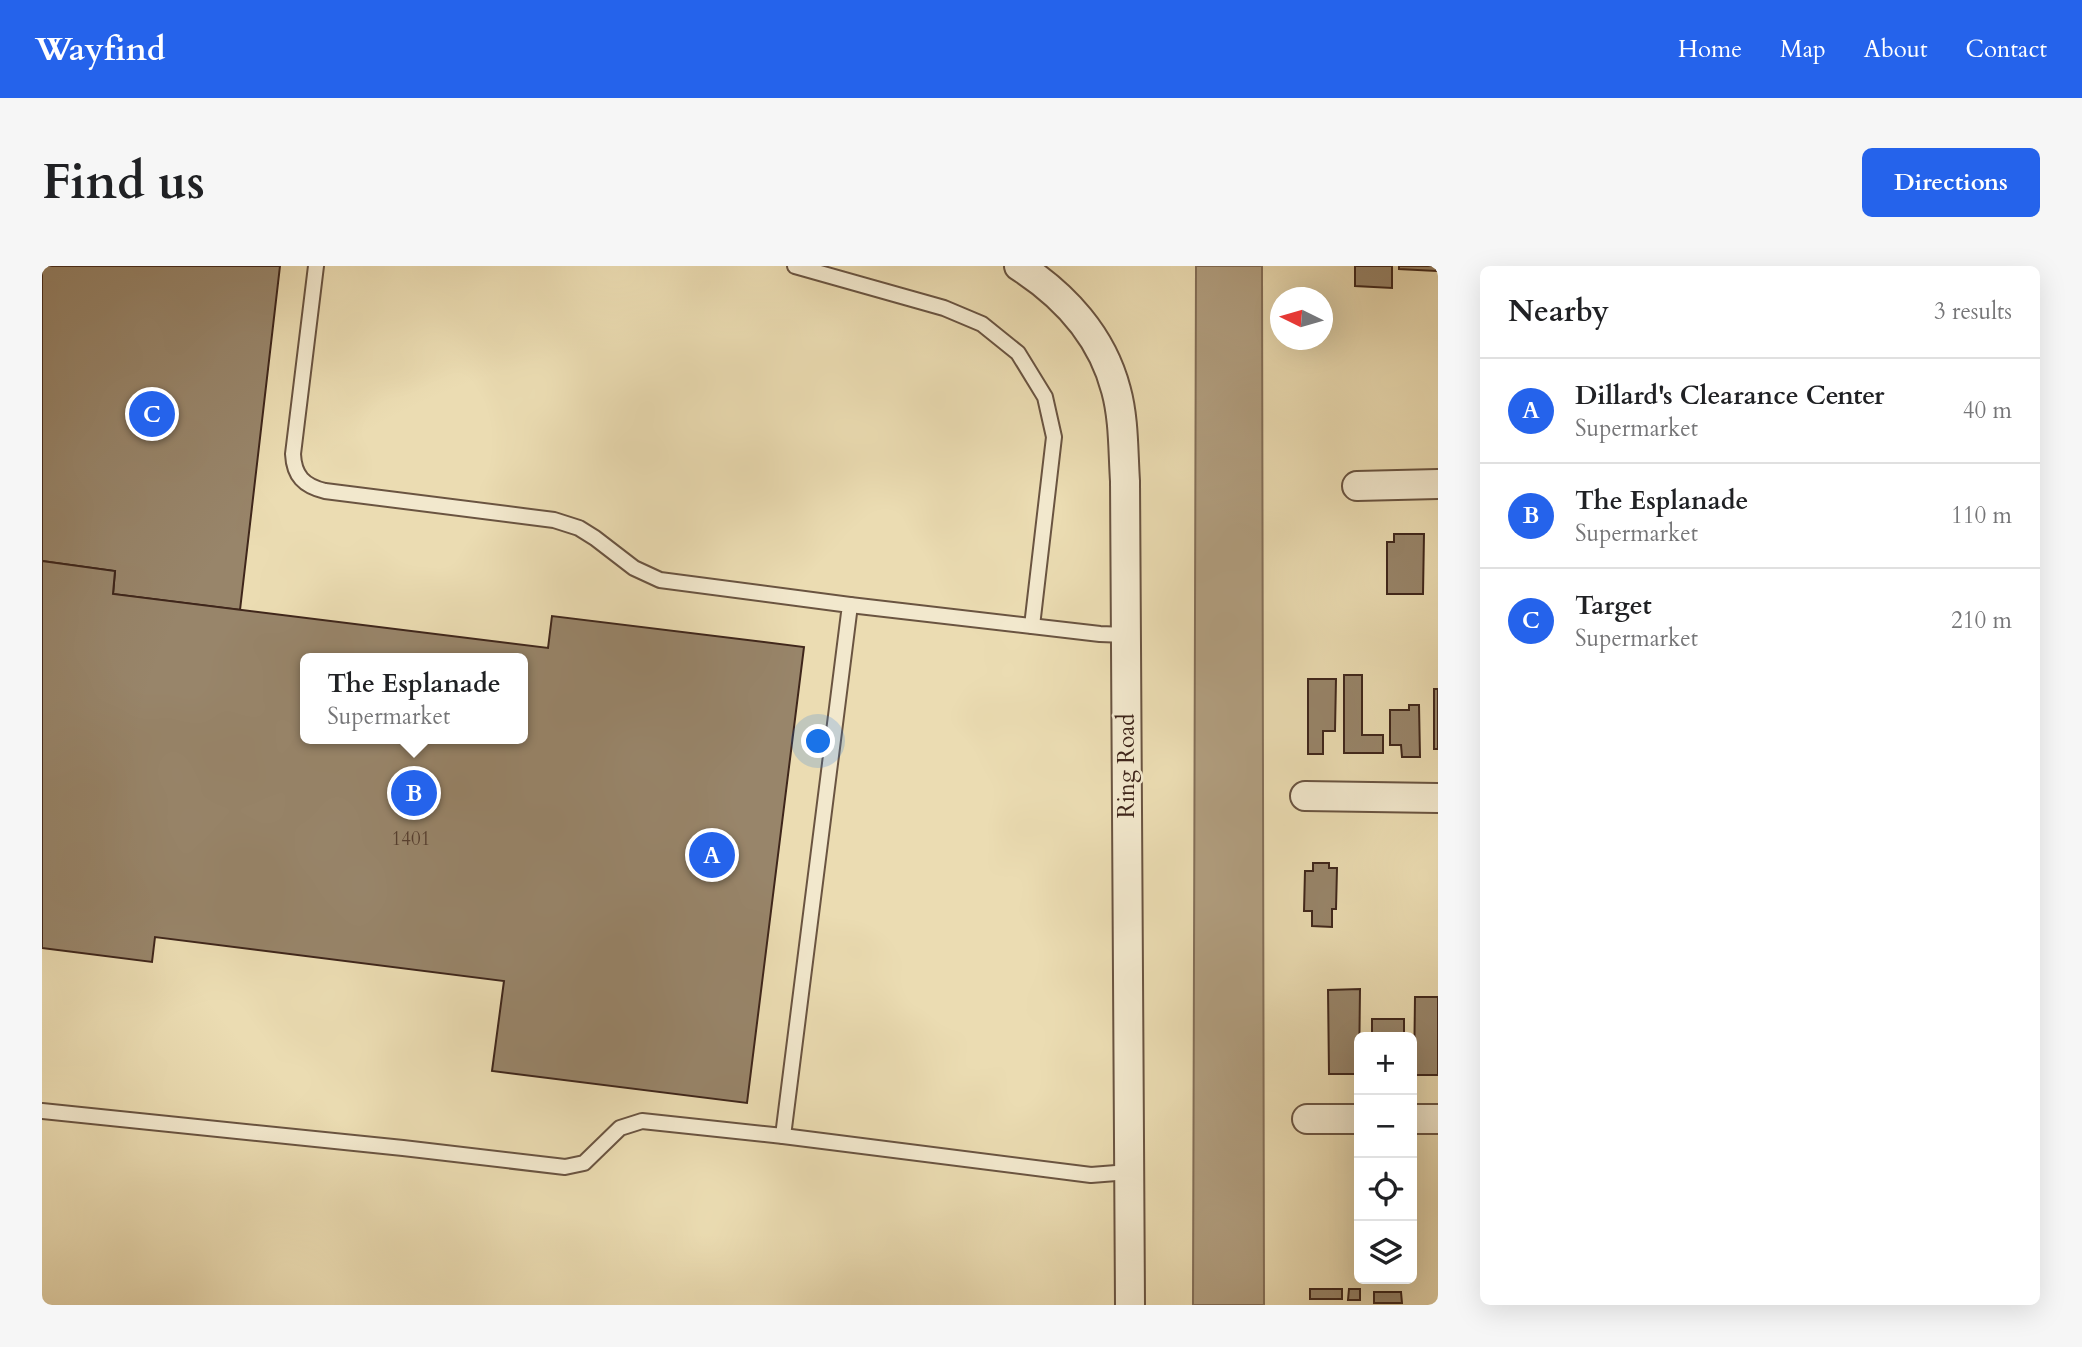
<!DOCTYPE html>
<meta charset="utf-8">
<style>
body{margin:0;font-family:Cardo,serif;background:#f6f6f6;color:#202124}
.controls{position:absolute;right:21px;bottom:21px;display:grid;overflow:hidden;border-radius:10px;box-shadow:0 7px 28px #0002}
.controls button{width:63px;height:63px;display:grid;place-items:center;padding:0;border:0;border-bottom:2px solid #e0e0e0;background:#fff;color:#202124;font:35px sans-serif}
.compass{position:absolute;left:1228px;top:21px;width:63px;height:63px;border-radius:50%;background:#fff;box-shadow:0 7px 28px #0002;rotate:275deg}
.you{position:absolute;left:777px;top:476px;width:24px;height:24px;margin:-18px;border:5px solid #fff;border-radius:50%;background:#1a73e8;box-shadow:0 0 0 10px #1a73e833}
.badge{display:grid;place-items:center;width:46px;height:46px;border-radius:50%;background:#2563eb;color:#fff;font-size:23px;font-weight:700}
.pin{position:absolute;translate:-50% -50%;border:4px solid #fff;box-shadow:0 2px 7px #0006}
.popup{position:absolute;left:258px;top:387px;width:228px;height:91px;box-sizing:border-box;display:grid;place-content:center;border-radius:10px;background:#fff;filter:drop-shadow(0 2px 5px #0005);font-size:23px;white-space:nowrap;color:#757577}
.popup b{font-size:26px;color:#202124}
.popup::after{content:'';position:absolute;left:50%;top:100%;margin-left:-14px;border:14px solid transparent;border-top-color:#fff}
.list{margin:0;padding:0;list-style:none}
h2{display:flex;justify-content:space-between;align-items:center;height:91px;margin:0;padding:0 28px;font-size:30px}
h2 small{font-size:23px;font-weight:400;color:#757577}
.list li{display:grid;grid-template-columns:46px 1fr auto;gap:21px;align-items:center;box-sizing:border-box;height:105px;padding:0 28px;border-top:2px solid #e0e0e0}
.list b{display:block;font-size:26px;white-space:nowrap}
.list p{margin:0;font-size:23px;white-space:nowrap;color:#757577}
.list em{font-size:23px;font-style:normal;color:#757577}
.icon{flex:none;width:38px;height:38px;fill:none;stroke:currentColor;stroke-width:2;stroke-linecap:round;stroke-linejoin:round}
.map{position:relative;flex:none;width:1396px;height:1039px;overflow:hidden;border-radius:10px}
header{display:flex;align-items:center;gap:42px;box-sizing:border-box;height:98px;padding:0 35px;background:#2563eb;color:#fff}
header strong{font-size:33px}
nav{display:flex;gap:38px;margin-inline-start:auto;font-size:24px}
.intro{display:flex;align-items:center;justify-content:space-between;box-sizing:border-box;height:168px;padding:0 42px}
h1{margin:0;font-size:49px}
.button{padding:18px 32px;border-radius:10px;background:#2563eb;color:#fff;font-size:24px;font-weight:700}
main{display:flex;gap:42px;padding:0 42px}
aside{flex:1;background:#fff;border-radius:10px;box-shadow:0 7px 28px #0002}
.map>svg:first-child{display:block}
.water{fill:#b19e7f;stroke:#836e57;stroke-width:2}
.building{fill:#98856a;stroke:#3f261b;stroke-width:2;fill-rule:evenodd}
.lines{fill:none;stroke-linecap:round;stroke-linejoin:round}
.service-casing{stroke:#6a5441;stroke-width:18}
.minor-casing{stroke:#6a5441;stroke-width:32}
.service{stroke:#f2e8cd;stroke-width:14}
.minor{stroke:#f2e8cd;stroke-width:28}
.labels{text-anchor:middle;stroke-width:5;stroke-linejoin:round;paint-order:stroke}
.number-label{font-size:19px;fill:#553e2f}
.street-label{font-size:23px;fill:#3f261b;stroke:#f2e8cd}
</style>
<header>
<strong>Wayfind</strong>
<nav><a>Home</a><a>Map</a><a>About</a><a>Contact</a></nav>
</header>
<div class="intro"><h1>Find us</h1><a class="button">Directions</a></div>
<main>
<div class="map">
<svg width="1396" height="1039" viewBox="0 0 1396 1039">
<rect width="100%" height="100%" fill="#ebdcb2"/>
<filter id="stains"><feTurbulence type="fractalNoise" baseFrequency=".00286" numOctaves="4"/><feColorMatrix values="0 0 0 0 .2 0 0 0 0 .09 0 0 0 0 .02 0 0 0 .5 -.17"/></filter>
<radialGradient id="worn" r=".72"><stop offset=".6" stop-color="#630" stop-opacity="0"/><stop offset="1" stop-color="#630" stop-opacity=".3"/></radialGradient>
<polygon class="water" points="1154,0 1220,0 1222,1039 1151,1039"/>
<g class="building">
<polygon points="0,0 238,0 198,344 71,328 73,305 0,295"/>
<polygon points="1313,0 1350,0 1350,22 1313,20"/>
<polygon points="1357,0 1394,0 1394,5 1357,3"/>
<polygon points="1352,268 1382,268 1381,328 1345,328 1345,276 1352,276"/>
<path d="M0,295L73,305L71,328L506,382L510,350L762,381L705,837L450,805L462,715L113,671L110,696L0,682ZM264,392H480V473H264Z"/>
<polygon points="1302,409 1320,409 1320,469 1341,469 1341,487 1302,487"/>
<polygon points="1266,413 1294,413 1293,465 1281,465 1281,488 1266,488"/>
<rect x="1392" y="423" width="4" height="60"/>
<polygon points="1367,439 1377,439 1378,491 1360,491 1359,479 1348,479 1348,444 1367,444"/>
<polygon points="1271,597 1287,597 1287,602 1295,602 1294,643 1290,643 1290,661 1270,660 1270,645 1262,645 1263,605 1271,605"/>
<polygon points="1318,723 1317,808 1287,808 1286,724"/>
<polygon points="1373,731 1396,731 1396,809 1372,809"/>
<rect x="1330" y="753" width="32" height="18"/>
<rect x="1268" y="1023" width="32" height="10"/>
<polygon points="1307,1023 1318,1023 1318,1034 1306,1034"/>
<polygon points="1332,1026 1359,1026 1360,1037 1332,1037"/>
</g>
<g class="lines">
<g class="service-casing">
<g id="service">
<polyline points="753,0 902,42 940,58 976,87 1003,131 1012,171 990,360"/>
<polyline points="808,339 1058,368 1084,369"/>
<path d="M0,845L361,882L523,901L542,897L578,862L600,855L741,870L808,339L618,314L592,302L553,272L537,262L512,254L283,225C262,220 252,210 251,188L274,0"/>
<polyline points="741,870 1049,909 1087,906"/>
</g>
</g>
<g class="minor-casing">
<g id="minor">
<path d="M977,0C1022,29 1060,70 1074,124C1082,153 1081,185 1083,215L1088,1039"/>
<polyline points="1315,220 1396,218"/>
<polyline points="1263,530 1396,532"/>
<polyline points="1265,853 1317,853"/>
<polyline points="1370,853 1396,853"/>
</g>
</g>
<use href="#service" class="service"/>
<use href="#minor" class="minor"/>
</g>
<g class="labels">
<g class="number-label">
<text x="369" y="579">1401</text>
</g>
<g class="street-label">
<text transform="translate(1084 500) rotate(-90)" y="8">Ring Road</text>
</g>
</g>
<rect width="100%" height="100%" filter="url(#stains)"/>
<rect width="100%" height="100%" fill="url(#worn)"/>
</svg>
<div class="controls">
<button>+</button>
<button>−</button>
<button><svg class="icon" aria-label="locate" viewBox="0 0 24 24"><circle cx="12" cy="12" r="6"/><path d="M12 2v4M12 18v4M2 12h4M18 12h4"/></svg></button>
<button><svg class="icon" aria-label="layers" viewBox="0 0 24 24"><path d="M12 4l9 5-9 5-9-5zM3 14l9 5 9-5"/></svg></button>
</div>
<svg class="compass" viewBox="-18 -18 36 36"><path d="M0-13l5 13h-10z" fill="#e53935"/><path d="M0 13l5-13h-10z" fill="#757577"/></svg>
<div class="you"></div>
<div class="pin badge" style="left:670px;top:589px">A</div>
<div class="pin badge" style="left:372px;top:527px">B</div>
<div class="popup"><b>The Esplanade</b>Supermarket</div>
<div class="pin badge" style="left:110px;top:148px">C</div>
</div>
<aside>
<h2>Nearby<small>3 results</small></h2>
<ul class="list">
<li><span class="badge">A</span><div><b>Dillard's Clearance Center</b><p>Supermarket</p></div><em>40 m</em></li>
<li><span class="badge">B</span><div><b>The Esplanade</b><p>Supermarket</p></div><em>110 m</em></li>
<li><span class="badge">C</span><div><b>Target</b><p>Supermarket</p></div><em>210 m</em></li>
</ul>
</aside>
</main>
